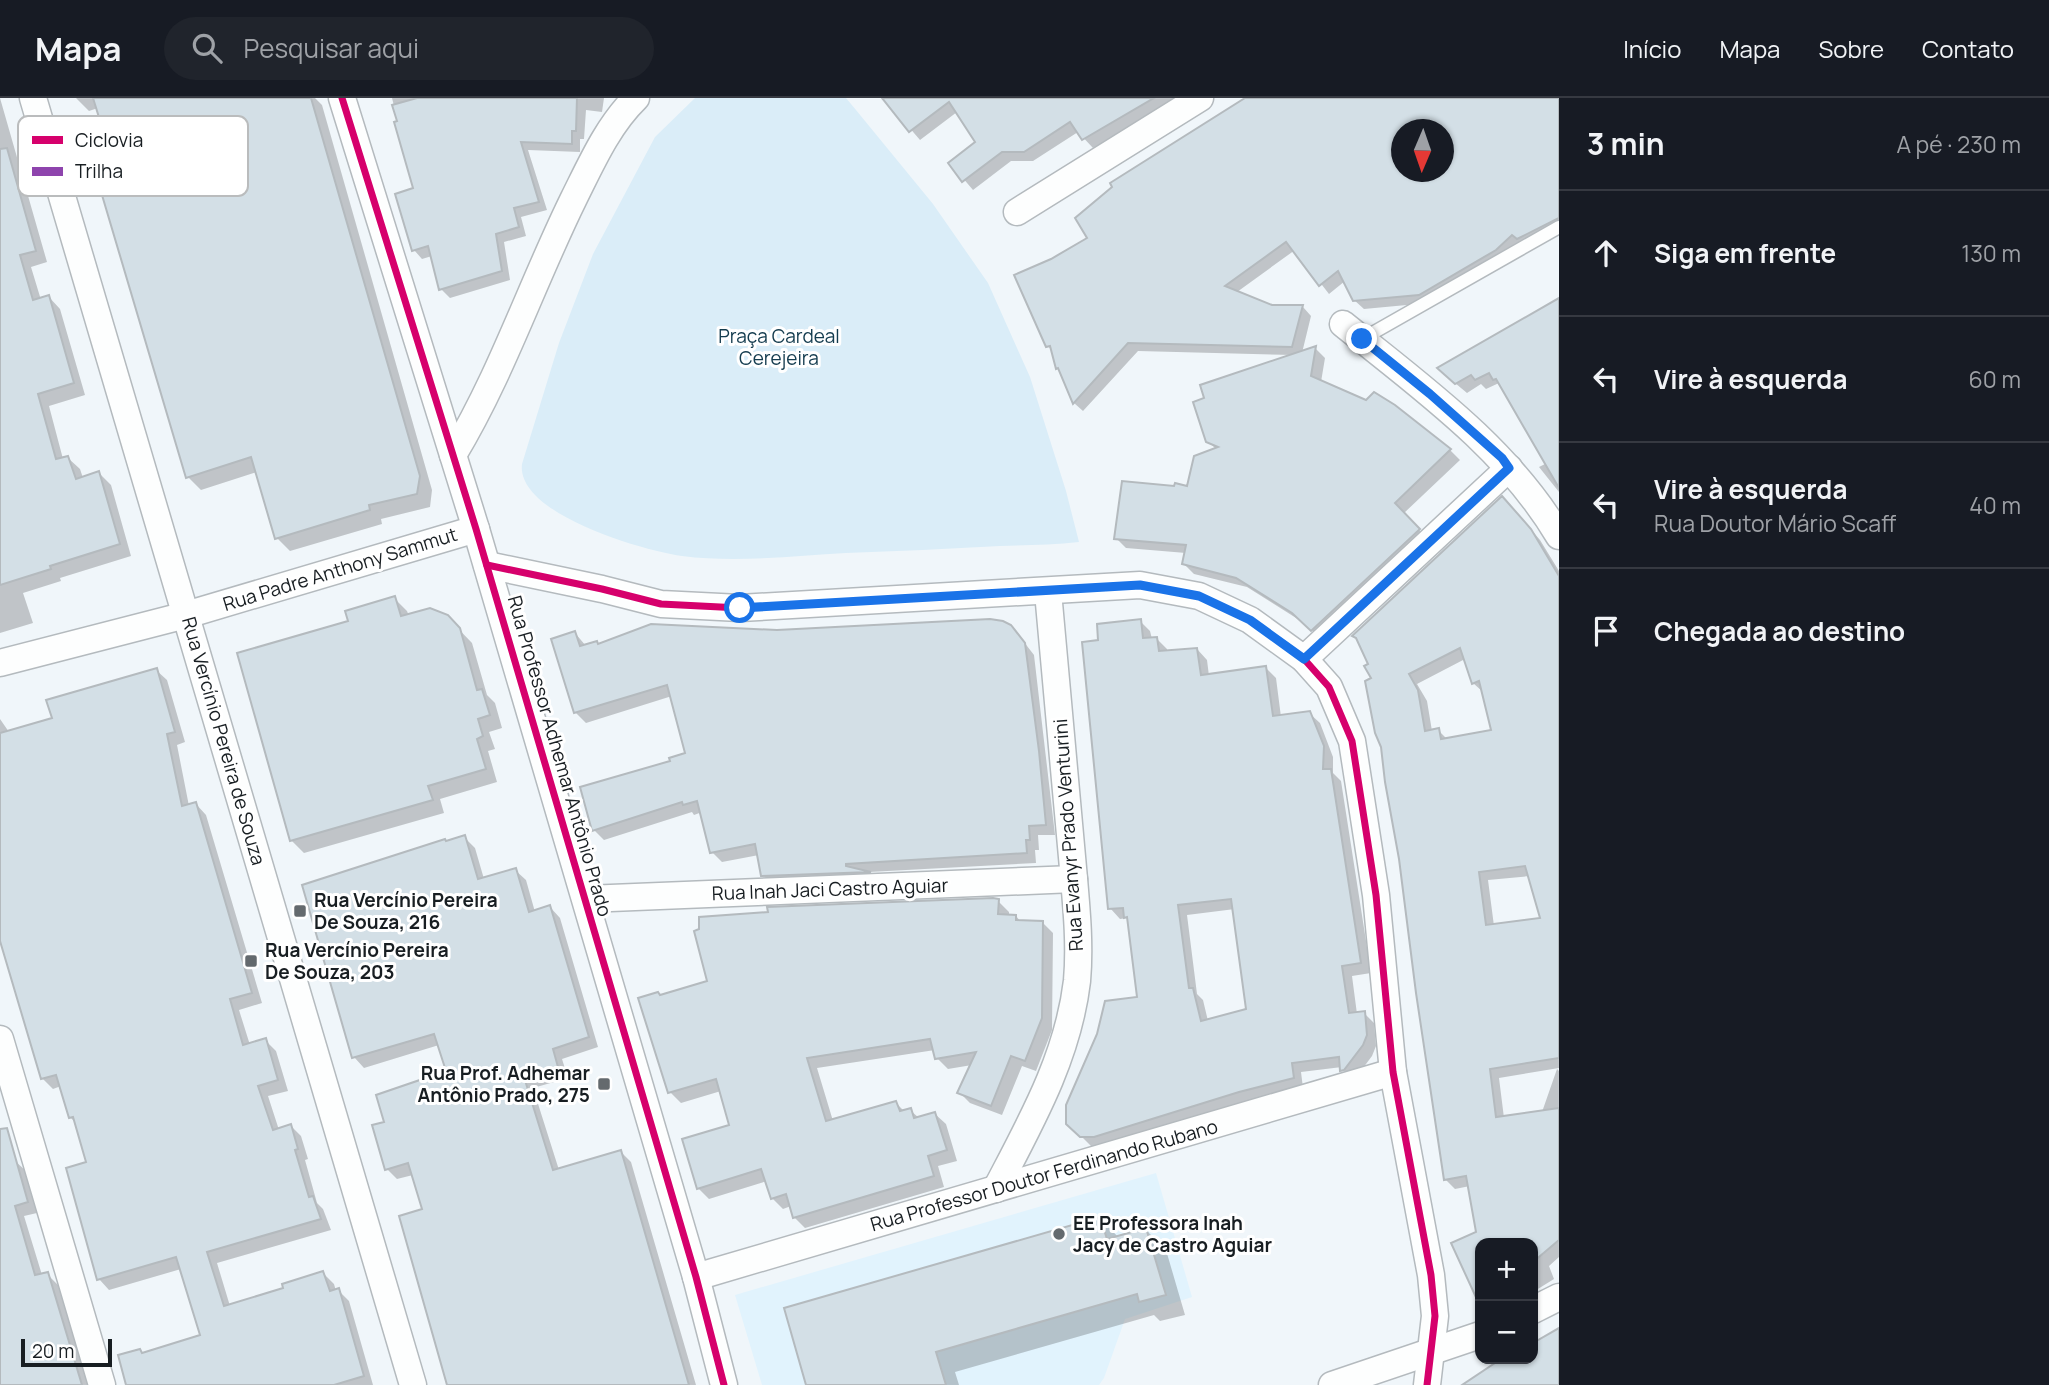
<!DOCTYPE html>
<html lang="pt">
<meta charset="utf-8">
<style>
body{margin:0;font-family:Manrope,sans-serif;background:#20242c;color:#f1f3f6}
.controls{position:absolute;right:21px;bottom:21px;display:grid;overflow:hidden;border-radius:14px;box-shadow:0 2px 5px #0004}
.controls button{width:63px;height:63px;display:grid;place-items:center;padding:0;border:0;border-bottom:2px solid #363941;background:#171b24;color:#f1f3f6;font:35px sans-serif}
.compass{position:absolute;left:1391px;top:21px;width:63px;height:63px;border-radius:50%;background:#171b24;box-shadow:0 2px 5px #0004;rotate:182deg}
.scale{position:absolute;left:21px;bottom:18px;width:91px;box-sizing:border-box;padding-left:7px;border:4px solid #181e22;border-top:0;font-size:19px;line-height:24px;white-space:nowrap;color:#181e22;-webkit-text-stroke:5px #fff;paint-order:stroke}
.stop{position:absolute;width:21px;height:21px;margin:-16px;border:5px solid #1a73e8;border-radius:50%;background:#fff}
.stop.end{background:#1a73e8;border-color:#fff;box-shadow:0 2px 7px #0008}
.list{margin:0;padding:0;list-style:none}
h2{display:flex;justify-content:space-between;align-items:center;height:91px;margin:0;padding:0 28px;font-size:30px}
h2 small{font-size:23px;font-weight:400;color:#9ea1a6}
.list li{display:grid;grid-template-columns:46px 1fr auto;gap:21px;align-items:center;box-sizing:border-box;height:126px;padding:0 28px;border-top:2px solid #363941}
.list b{display:block;font-size:26px;white-space:nowrap}
.list p{margin:0;font-size:23px;white-space:nowrap;color:#9ea1a6}
.list em{font-size:23px;font-style:normal;color:#9ea1a6}
.icon{flex:none;width:38px;height:38px;fill:none;stroke:currentColor;stroke-width:2;stroke-linecap:round;stroke-linejoin:round}
.map{position:relative;flex:none;width:1559px;height:1287px;overflow:hidden}
header{display:flex;align-items:center;gap:42px;box-sizing:border-box;height:98px;padding:0 35px;background:#171b24;border-bottom:2px solid #363941}
header strong{font-size:33px}
nav{display:flex;gap:38px;margin-inline-start:auto;font-size:24px}
.search{width:490px;height:63px;background:#20242c;display:flex;align-items:center;gap:18px;box-sizing:border-box;padding:0 24px;border-radius:38px;color:#9ea1a6;font-size:26px}
main{display:flex}
aside{flex:1;background:#171b24}
.map>svg:first-child{display:block}
.built{fill:#e1f3fd}
.green{fill:#daedf8}
.shadow{fill:#0003;fill-rule:evenodd}
.building{fill:#d3dfe6;stroke:#b4babe;stroke-width:2;fill-rule:evenodd}
.lines{fill:none;stroke-linecap:round;stroke-linejoin:round}
.lane-casing{stroke:#b4babe;stroke-width:15}
.street-casing{stroke:#b4babe;stroke-width:29}
.lane{stroke:#fdfefe;stroke-width:12}
.street{stroke:#fdfefe;stroke-width:26}
.quiet{stroke:#8e44ad;stroke-width:5;stroke-dasharray:10 5;stroke-linecap:butt}
.cycleway-casing{stroke:#fff;stroke-width:11}
.cycleway{stroke:#d6006c;stroke-width:7}
.route{stroke:#1a73e8;stroke-width:9}
.poi-dot{fill:#646a6e;stroke:#fff;stroke-width:2.5}
.labels{text-anchor:middle;stroke-width:6;stroke-linejoin:round;paint-order:stroke}
.park-label{font-size:19px;fill:#143c4f;stroke:#fff}
.street-label{font-size:19px;fill:#181e22;stroke:#fff}
.poi-label{font-size:19px;font-weight:bold;fill:#181e22;stroke:#fff;text-anchor:start}
.key{fill:#fff;stroke:#babcbd;stroke-width:2}
.key-label{font-size:19px;fill:#181e22}
</style>
<header>
<strong>Mapa</strong>
<div class="search"><svg class="icon" aria-label="search" viewBox="0 0 24 24"><circle cx="10" cy="10" r="6"/><path d="M15 15l6 6"/></svg>Pesquisar aqui</div>
<nav><a>Início</a><a>Mapa</a><a>Sobre</a><a>Contato</a></nav>
</header>
<main>
<div class="map">
<svg width="1559" height="1287" viewBox="0 0 1559 1287">
<rect width="100%" height="100%" fill="#f0f6fa"/>
<polygon class="built" points="1156,1075 1192,1199 1125,1221 1104,1280 1099,1287 762,1287 735,1197"/>
<path class="green" d="M695,0H846L856,12L933,106L988,185L1030,279L1066,393L1079,444C1053,447 1026,447 1000,448C948,451 897,453 846,455C792,458 736,465 682,458C644,453 516,416 522,366L559,245L593,156L655,39Z"/>
<g class="shadow">
<polygon points="0,0 47,164 31,169 41,202 49,199 60,211 85,297 49,308 63,361 68,360 80,371 83,380 99,375 111,387 131,458 60,480 61,483 23,495 33,525 0,535"/>
<polygon points="76,0 315,0 322,7 432,392 430,409 381,421 382,426 290,453 277,440 257,374 201,392 188,379 112,56 98,10 89,13"/>
<polygon points="392,0 604,0 602,14 586,12 584,41 580,41 580,54 528,52 547,112 521,119 526,138 504,144 510,182 450,200 441,191 432,158 422,161 414,152 415,92"/>
<polygon points="884,0 1180,0 1093,50 1078,34 1033,63 1011,63 973,92 950,65 978,45 957,14 920,42"/>
<path d="M1251,0H1559V132L1428,205L1364,211L1354,202L1345,183L1329,196L1295,152L1237,194L1272,209H1303L1311,218L1302,255L1315,250L1325,260L1321,284L1450,352L1460,362L1403,416L1429,442L1322,541L1304,525L1247,489L1194,476L1184,466L1186,455L1126,450L1116,440L1189,390L1217,352L1208,343L1294,257L1138,253L1083,313L1074,305L1062,275L1057,270L1053,253L1048,248L1051,163L1090,141ZM1402,32H1444V74H1402Z"/>
<polygon points="1559,202 1559,394 1539,369 1547,365 1499,285 1486,291 1481,286 1467,295 1449,280"/>
<path d="M1512,409L1540,442L1559,473V970L1499,980L1504,1020L1542,1014L1557,971L1559,973V1159L1549,1168L1554,1181L1533,1194V1145H1480V1194L1472,1186L1478,1135L1470,1088L1455,1091L1445,1081L1401,761L1373,581ZM1465,561L1473,585L1483,594L1493,633L1448,642L1438,632L1432,633L1427,603L1417,586ZM1530,778L1542,821L1494,828L1488,782Z"/>
<polygon points="394,500 407,513 409,518 447,519 472,545 487,597 495,605 502,630 489,634 495,651 488,653 497,684 440,701 444,715 304,755 291,742 350,524"/>
<path d="M1140,523L1150,533L1152,541L1156,540L1167,551V554L1197,551L1207,562L1209,578L1266,570L1276,580L1281,619L1309,615L1320,625L1333,659V675L1341,683L1371,875L1352,878L1357,916L1364,915L1374,925L1376,948L1372,958L1354,982H1352L1342,969L1301,974L1303,990L1105,1049H1092L1068,1025L1138,900L1129,823L1127,820L1120,821L1110,810L1100,544ZM1235,811L1248,913L1208,923L1203,902L1197,896L1187,817Z"/>
<polygon points="777,534 1017,535 1034,557 1055,737 1038,737 1039,752 1035,752 1036,765 869,774 878,783 773,787 763,777 759,757 722,764 712,754 702,714 694,717 692,714 604,742 594,732 672,664 687,656 672,598 586,625 575,614 575,535 586,548"/>
<polygon points="156,572 167,582 185,644 177,647 189,708 196,706 206,717 262,905 239,912 250,947 265,942 276,953 288,993 268,998 279,1032 291,1028 301,1038 308,1061 305,1062 317,1105 323,1111 331,1132 217,1165 230,1208 285,1191 323,1175 334,1186 336,1193 338,1192 349,1203 373,1287 131,1287 202,1238 181,1171 109,1192 99,1181 88,1065 76,1025 70,1019 61,988 53,991 42,980 0,833 0,621 9,634 54,621"/>
<polygon points="464,739 475,750 484,781 515,772 526,782 535,814 550,809 560,820 598,949 562,961 568,980 533,990 559,1072 621,1054 631,1064 696,1287 450,1287 424,1113 413,1077 397,1081 387,1071 386,1025 448,974 439,947 364,970 354,959 446,745"/>
<polygon points="998,803 1009,814 1009,818 1016,818 1021,824 1042,824 1053,835 1052,932 1036,973 1022,968 1002,1017 970,1005 959,994 972,967 948,971 937,960 935,952 817,970 833,1023 896,1005 905,1014 910,1012 919,1020 935,1016 946,1026 957,1063 938,1068 944,1089 805,1130 794,1119 791,1108 783,1111 772,1100 767,1083 709,1101 698,1090 732,1029 721,993 681,1005 670,994 661,899"/>
<polygon points="0,1056 15,1063 26,1073 37,1115 24,1118 42,1177 47,1176 58,1187 88,1287 0,1287"/>
<polygon points="1100,1120 1119,1140 1146,1132 1166,1152 1185,1217 1160,1223 1154,1217 955,1274 959,1287 807,1287"/>
</g>
<g class="building">
<polygon points="93,0 311,0 420,378 417,396 369,407 370,412 275,441 251,359 186,380 91,60 110,55"/>
<polygon points="417,0 577,0 576,33 572,33 572,46 521,44 539,104 514,110 519,129 496,136 502,173 439,192 428,148 412,153 395,96 413,90 394,24 397,23 392,7"/>
<polygon points="882,0 1154,0 1082,42 1070,24 1024,54 1002,54 962,84 948,65 975,44 949,4 909,34"/>
<path d="M1245,0H1559V120L1517,141L1512,137L1496,152L1419,197L1353,203L1338,173L1319,188L1286,144L1225,188L1272,207H1303L1292,249L1128,245L1073,306L1058,270L1056,271L1050,248L1046,249L1014,177L1051,161L1087,140L1075,120L1112,89L1110,85ZM1402,32H1444V74H1402Z"/>
<polygon points="7,50 36,153 20,157 33,202 49,197 74,285 38,296 56,361 68,358 76,381 99,373 120,446 50,468 51,471 0,487 0,51"/>
<polygon points="1559,200 1559,390 1496,281 1493,282 1489,275 1475,282 1471,277 1455,286 1437,270"/>
<polygon points="1316,248 1311,278 1366,302 1374,294 1395,307 1451,351 1395,405 1420,431 1311,533 1292,515 1236,480 1182,466 1186,447 1114,441 1122,383 1174,388 1175,385 1187,388 1194,358 1218,349 1206,344 1193,304 1204,300 1200,287"/>
<path d="M1502,398L1531,431L1559,478V960L1490,971L1496,1019L1559,1010V1142L1533,1164V1145H1480V1208L1451,1145L1476,1134L1466,1078L1444,1082L1416,895L1399,761L1385,684L1381,649L1375,635L1365,583L1371,580L1364,568L1368,566L1356,540L1352,538ZM1460,550L1472,586L1479,583L1491,632L1441,641L1439,630L1425,633L1418,592L1409,576ZM1525,768L1540,820L1486,827L1479,774Z"/>
<polygon points="395,498 401,518 430,510 448,517 460,530 477,592 482,591 490,617 478,621 483,638 477,641 486,671 428,688 433,702 290,743 237,555 348,523 345,513"/>
<polygon points="990,521 1003,523 1011,527 1025,545 1039,653 1046,727 1029,728 1030,742 1026,742 1027,755 846,766 846,768 871,774 761,778 755,746 710,755 697,703 683,707 682,704 592,733 580,689 670,663 669,660 685,655 667,587 574,615 551,541 575,533 580,548 597,543 598,546 651,526 777,532"/>
<path d="M1141,521L1143,540L1157,539L1159,553L1197,550L1201,577L1266,568L1273,618L1310,613L1324,648L1323,671H1331L1361,865L1342,868L1349,915L1365,913L1367,937L1363,947L1344,972L1340,973L1339,959L1292,965L1294,980L1239,994L1094,1039H1080L1066,1026V1007L1097,936L1105,903L1137,899L1127,819L1124,820L1123,810L1108,811L1082,544L1098,542L1097,526ZM1231,801L1246,911L1201,923L1193,890H1189L1178,807Z"/>
<polygon points="157,570 175,634 167,636 182,708 196,704 252,895 230,901 243,947 266,940 278,982 258,988 273,1032 291,1026 298,1051 295,1052 309,1099 313,1098 321,1121 207,1154 224,1208 283,1190 282,1186 323,1173 330,1193 339,1190 364,1278 334,1287 126,1287 118,1257 140,1251 142,1255 200,1237 176,1159 97,1182 66,1070 86,1064 73,1019 69,1020 56,977 41,981 0,843 0,635 52,620 46,602"/>
<polygon points="465,737 478,781 516,770 529,814 550,807 589,939 553,951 558,969 524,979 553,1072 621,1052 689,1287 447,1287 399,1118 422,1111 408,1065 385,1072 372,1027 384,1024 376,997 446,973 434,936 352,960 302,787 445,741 446,743"/>
<polygon points="993,800 999,801 998,816 1016,817 1016,822 1043,823 1042,920 1025,963 1011,958 991,1008 957,995 976,954 935,961 930,941 807,960 826,1023 896,1003 900,1013 911,1010 914,1020 935,1014 947,1052 928,1058 934,1078 793,1120 786,1096 771,1101 761,1071 697,1091 682,1041 729,1027 716,981 668,995 638,900 658,894 660,897 707,883 694,833 699,831 699,819 768,814 767,809"/>
<polygon points="7,1030 28,1104 15,1108 35,1177 48,1174 82,1287 0,1287 0,1031"/>
<polygon points="1100,1119 1107,1141 1146,1130 1166,1197 1139,1204 1137,1196 936,1254 946,1287 806,1287 784,1210"/>
<polygon points="1559,1230 1559,1287 1462,1287 1501,1261 1533,1261 1533,1245"/>
</g>
<g class="lines">
<g class="lane-casing">
<polyline id="lane" points="1362,241 1559,129"/>
</g>
<g class="street-casing">
<g id="street">
<polyline points="33,0 413,1287"/>
<polyline points="342,0 476,431 696,1179 724,1287"/>
<polyline points="1017,114 1200,0"/>
<path d="M1343,226C1421,289 1507,350 1559,438"/>
<path d="M453,357C502,276 532,185 574,100C591,66 608,27 636,0"/>
<polyline points="487,467 602,491 661,506 740,510 1140,487 1199,498 1250,522 1304,561 1329,589 1352,643 1376,797 1393,974 1431,1177 1435,1218 1427,1287"/>
<polyline points="1304,561 1509,370"/>
<polyline points="0,565 186,517 476,431"/>
<polyline points="586,801 1074,781"/>
<polyline points="0,941 102,1287"/>
<path d="M996,1091C1031,1024 1068,959 1077,883C1080,849 1077,815 1074,781L1048,494"/>
<polyline points="696,1179 1393,974"/>
<polyline points="1533,1212 1559,1199"/>
<polyline points="1332,1287 1480,1237"/>
</g>
</g>
<use href="#lane" class="lane"/>
<use href="#street" class="street"/>
<polyline class="quiet" points="1304,561 1509,370"/>
<g class="cycleway-casing">
<g id="cycleway">
<polyline points="342,0 476,431 696,1179 724,1287"/>
<polyline points="487,467 602,491 661,506 740,510 1140,487 1199,498 1250,522 1304,561 1329,589 1352,643 1376,797 1393,974 1431,1177 1435,1218 1427,1287"/>
</g>
</g>
<use href="#cycleway" class="cycleway"/>
</g>
<g class="lines">
<polyline class="route" points="740,510 1140,487 1199,498 1250,522 1304,561 1509,370 1502,360 1430,296 1362,241"/>
</g>
<g class="poi-dot">
<rect x="293" y="806" width="14" height="14" rx="3.5"/>
<rect x="244" y="856" width="14" height="14" rx="3.5"/>
<rect x="597" y="979" width="14" height="14" rx="3.5"/>
<circle cx="1059" cy="1136" r="7"/>
</g>
<g class="labels">
<g class="park-label">
<text x="779" y="245">Praça Cardeal<tspan x="779" dy="22">Cerejeira</tspan></text>
</g>
<g class="street-label">
<text transform="translate(340 471) rotate(-17)" y="7">Rua Padre Anthony Sammut</text>
<text transform="translate(224 643) rotate(74)" y="7">Rua Vercínio Pereira de Souza</text>
<text transform="translate(560 658) rotate(74)" y="7">Rua Professor Adhemar Antônio Prado</text>
<text transform="translate(1068 737) rotate(-94)" y="7">Rua Evanyr Prado Venturini</text>
<text transform="translate(830 791) rotate(-2)" y="7">Rua Inah Jaci Castro Aguiar</text>
<text transform="translate(1044 1077) rotate(-16)" y="7">Rua Professor Doutor Ferdinando Rubano</text>
</g>
<g class="poi-label">
<text x="314" y="809">Rua Vercínio Pereira<tspan x="314" dy="22">De Souza, 216</tspan></text>
<text x="265" y="859">Rua Vercínio Pereira<tspan x="265" dy="22">De Souza, 203</tspan></text>
<text x="590" y="982" text-anchor="end">Rua Prof. Adhemar<tspan x="590" dy="22">Antônio Prado, 275</tspan></text>
<text x="1073" y="1132">EE Professora Inah<tspan x="1073" dy="22">Jacy de Castro Aguiar</tspan></text>
</g>
</g>
<rect x="18" y="18" width="230" height="80" rx="10" class="key"/>
<rect x="32" y="38" width="31" height="8" fill="#d6006c"/>
<rect x="32" y="69" width="31" height="9" fill="#8e44ad"/>
<g class="key-label">
<text x="75" y="49">Ciclovia</text>
<text x="75" y="80">Trilha</text>
</g>
</svg>
<div class="controls">
<button>+</button>
<button>−</button>
</div>
<svg class="compass" viewBox="-18 -18 36 36"><path d="M0-13l5 13h-10z" fill="#e53935"/><path d="M0 13l5-13h-10z" fill="#9ea1a6"/></svg>
<div class="scale">20 m</div>
<div class="stop" style="left:740px;top:510px"></div>
<div class="stop end" style="left:1362px;top:241px"></div>
</div>
<aside>
<h2>3 min<small>A pé · 230 m</small></h2>
<ul class="list">
<li><svg class="icon" aria-label="ahead" viewBox="0 0 24 24"><path d="M12 20V5M6 11l6-6 6 6"/></svg><div><b>Siga em frente</b></div><em>130 m</em></li>
<li><svg class="icon" aria-label="left" viewBox="0 0 24 24"><path d="M17 20v-9H6M10 6l-5 5 5 5"/></svg><div><b>Vire à esquerda</b></div><em>60 m</em></li>
<li><svg class="icon" aria-label="left" viewBox="0 0 24 24"><path d="M17 20v-9H6M10 6l-5 5 5 5"/></svg><div><b>Vire à esquerda</b><p>Rua Doutor Mário Scaff</p></div><em>40 m</em></li>
<li><svg class="icon" aria-label="arrive" viewBox="0 0 24 24"><path d="M6 21V4h12l-3 4 3 4H6"/></svg><div><b>Chegada ao destino</b></div></li>
</ul>
</aside>
</main>
